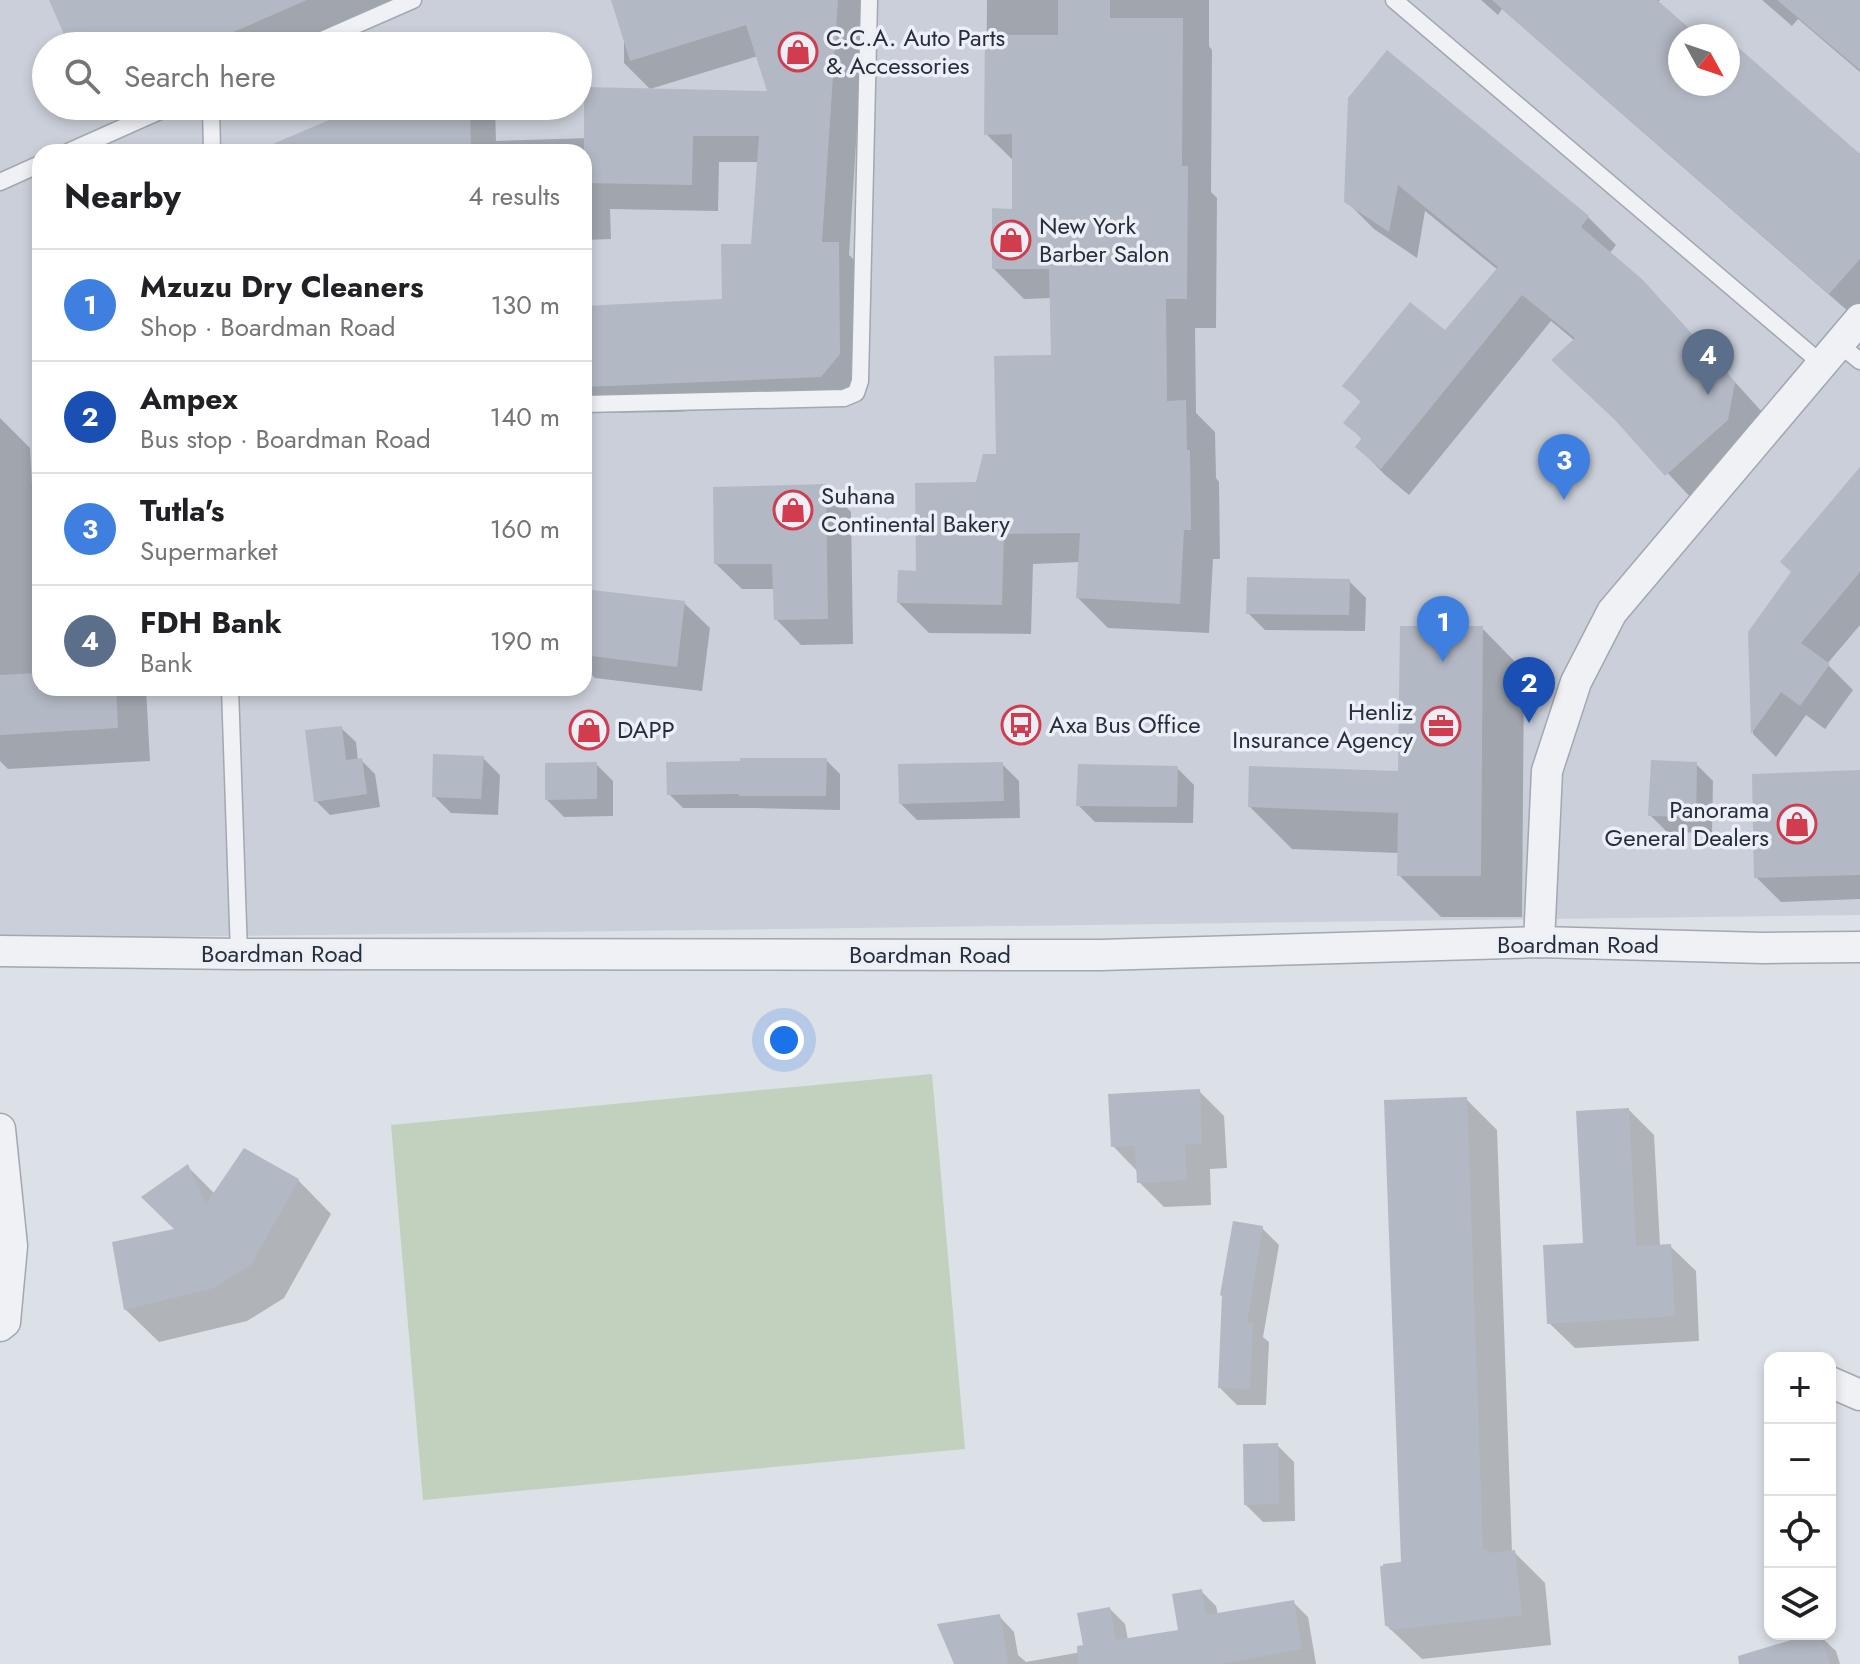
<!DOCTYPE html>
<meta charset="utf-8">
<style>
body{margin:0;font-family:Jost,sans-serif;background:#f6f6f6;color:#202124}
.controls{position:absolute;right:24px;bottom:24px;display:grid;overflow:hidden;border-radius:16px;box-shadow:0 4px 12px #0003}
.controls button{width:72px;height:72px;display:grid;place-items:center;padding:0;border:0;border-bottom:2px solid #e0e0e0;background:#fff;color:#202124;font:40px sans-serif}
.compass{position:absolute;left:1668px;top:24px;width:72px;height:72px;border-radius:50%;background:#fff;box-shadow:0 4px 12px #0003;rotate:130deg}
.you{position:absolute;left:784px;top:1040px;width:28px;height:28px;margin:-20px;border:6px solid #fff;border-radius:50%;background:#1a73e8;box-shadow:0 0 0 12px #1a73e833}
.badge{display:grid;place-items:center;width:52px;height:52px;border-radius:50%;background:#d13c4f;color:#fff;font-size:26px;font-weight:700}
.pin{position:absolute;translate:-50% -66px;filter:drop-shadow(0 2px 4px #0008)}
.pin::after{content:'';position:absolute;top:42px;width:28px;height:24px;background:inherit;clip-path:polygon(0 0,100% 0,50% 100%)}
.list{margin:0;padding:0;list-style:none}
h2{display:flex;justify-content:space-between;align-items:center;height:104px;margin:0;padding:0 32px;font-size:34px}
h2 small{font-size:26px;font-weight:400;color:#757577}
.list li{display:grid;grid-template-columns:52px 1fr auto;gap:24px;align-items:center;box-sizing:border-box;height:112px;padding:0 32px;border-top:2px solid #e0e0e0}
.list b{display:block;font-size:30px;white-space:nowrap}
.list p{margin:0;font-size:26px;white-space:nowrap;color:#757577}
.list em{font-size:26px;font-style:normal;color:#757577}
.icon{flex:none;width:44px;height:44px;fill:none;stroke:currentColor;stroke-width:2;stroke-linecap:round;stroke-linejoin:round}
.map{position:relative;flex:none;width:1860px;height:1664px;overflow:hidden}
.search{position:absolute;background:#fff;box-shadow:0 4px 12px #0003;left:32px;top:32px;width:560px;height:88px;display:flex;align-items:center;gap:20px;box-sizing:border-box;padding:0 28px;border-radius:44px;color:#757577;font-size:30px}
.panel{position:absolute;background:#fff;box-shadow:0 4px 12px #0003;left:32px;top:144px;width:560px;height:552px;border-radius:24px}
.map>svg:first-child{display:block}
.built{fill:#cacfd9;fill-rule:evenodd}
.green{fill:#c2d1bd}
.shadow{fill:#0003}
.building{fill:#b3b9c4}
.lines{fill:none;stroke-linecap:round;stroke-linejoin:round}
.service-casing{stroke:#a2a7b1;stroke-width:19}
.minor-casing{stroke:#a2a7b1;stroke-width:33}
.service{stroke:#eff1f5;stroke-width:16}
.minor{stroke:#eff1f5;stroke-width:30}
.labels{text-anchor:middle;stroke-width:7;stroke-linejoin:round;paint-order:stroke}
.poi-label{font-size:24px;fill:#262e3d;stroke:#eceff5;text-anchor:start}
.street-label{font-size:24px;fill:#262e3d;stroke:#eceff5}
</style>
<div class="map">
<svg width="1860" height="1664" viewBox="0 0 1860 1664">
<rect width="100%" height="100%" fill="#dce0e7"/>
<path class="built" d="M0,0H1860V915L0,939ZM1680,36H1728V84H1680ZM46,46H578V106H46ZM40,152H584V688H40Z"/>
<polygon class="green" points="932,1074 965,1449 423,1500 391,1125"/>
<g class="shadow">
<polygon points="52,0 412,0 306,46 71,46"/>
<polygon points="613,0 865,0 849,255 865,270 866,382 848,403 753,406 676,412 584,413 584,308 724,301 753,246 759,162 719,162 718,211 610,209 611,239 584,240 584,152 277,152 367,106 493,106 495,108 496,141 622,137 770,93 758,56 650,89 624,63 624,35"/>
<polygon points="987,0 1209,0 1209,46 1212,50 1211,192 1217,198 1216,328 1195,328 1196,413 1215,432 1216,478 1219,482 1220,559 1213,559 1209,633 1108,628 1078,598 1080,562 1033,564 1031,634 929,633 899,603 998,456 1053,357 1052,298 1024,299 994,269 1014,211 1014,161 986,134"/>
<polygon points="1481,0 1660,0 1657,3 1694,36 1680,36 1680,84 1728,84 1728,46 1858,155 1860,153 1860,315 1857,319 1502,9 1498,15"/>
<polygon points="1762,0 1860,0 1860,72 1798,19 1792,26"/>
<polygon points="1387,53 1588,217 1616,245 1609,254 1641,281 1670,310 1762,412 1755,447 1695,502 1627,430 1575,341 1551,321 1409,495 1385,475 1358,447 1363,440 1346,423 1362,403 1345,386 1445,333 1498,270 1425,211 1417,258 1374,229 1346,201"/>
<polygon points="105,106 168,106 124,125"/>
<polygon points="0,418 30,448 40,631 40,688 146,688 150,761 8,769 0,761"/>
<polygon points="1860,470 1860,625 1827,664 1853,690 1825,729 1806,715 1776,757 1753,734 1750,633"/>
<polygon points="826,486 851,512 853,644 801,645 776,619 775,589 742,589 716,564"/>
<polygon points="584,521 589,526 592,592 684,603 710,628 702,691 595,678 584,667"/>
<polygon points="1349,581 1366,598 1365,631 1265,630 1248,613"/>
<polygon points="1482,628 1524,671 1522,917 1441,917 1399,875 1399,853 1292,849 1250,807 1400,773"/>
<polygon points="341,728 356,742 358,761 361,760 375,774 380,807 330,815 316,801"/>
<polygon points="483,758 500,775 498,815 451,813 434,796"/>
<polygon points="826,760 840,774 840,810 754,808 683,808 669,794"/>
<polygon points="596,764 613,781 613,816 564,817 547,800"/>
<polygon points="1002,764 1019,781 1020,818 917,820 900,803"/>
<polygon points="1696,764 1713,781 1712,833 1667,832 1650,815"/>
<polygon points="1177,768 1194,785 1193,823 1095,822 1078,805"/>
<polygon points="1860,772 1860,899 1781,902 1756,877"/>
<polygon points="1199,1091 1224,1116 1227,1168 1210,1169 1211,1205 1164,1207 1139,1182 1138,1172 1113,1146"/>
<polygon points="1466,1099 1497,1130 1512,1552 1514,1552 1545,1583 1551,1645 1422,1659 1386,1625 1403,1564"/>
<polygon points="1629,1110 1654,1135 1660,1246 1670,1246 1696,1271 1699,1341 1575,1348 1549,1323 1585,1244"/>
<polygon points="188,1167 215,1194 298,1180 331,1214 284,1298 247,1321 159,1342 125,1309 177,1230"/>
<polygon points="1262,1228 1279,1245 1263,1337 1269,1342 1266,1405 1237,1405 1220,1388"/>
<polygon points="1277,1445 1294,1462 1295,1521 1263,1522 1246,1505"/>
<polygon points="1201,1591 1216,1606 1218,1615 1293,1602 1308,1617 1316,1664 956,1664 999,1616 1014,1632 1018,1655 1026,1662 1087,1651 1110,1609 1125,1624 1128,1640 1181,1632"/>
<polygon points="1818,1634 1836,1651 1840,1664 1751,1664"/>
</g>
<g class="building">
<polygon points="49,0 307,0 201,46 69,46"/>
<polygon points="611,0 838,0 822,242 839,242 840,354 821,377 584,387 584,306 722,299 721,244 751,244 759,136 693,136 692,185 584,183 584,87 767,91 746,25 630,61"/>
<polygon points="1058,0 1110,0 1110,18 1183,18 1182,166 1188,166 1187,299 1166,299 1167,401 1186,400 1187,450 1190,450 1191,530 1184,530 1180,604 1076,598 1080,533 1004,534 1002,605 897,603 898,570 916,571 915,483 976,482 983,454 996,454 994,356 1051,355 1049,269 992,269 992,208 1012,209 1012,134 984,135 985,35 1058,35"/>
<polygon points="1492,0 1657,0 1698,36 1680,36 1680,84 1728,84 1728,44 1731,41 1860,154 1860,259 1829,294"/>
<polygon points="1777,0 1860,0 1860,70"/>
<polygon points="1387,50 1589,216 1581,227 1643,280 1735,382 1728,420 1665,476 1615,420 1551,360 1575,338 1522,295 1381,469 1355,447 1362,438 1343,423 1361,401 1342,386 1410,302 1445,330 1498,267 1398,185 1389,232 1344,202 1348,98"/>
<polygon points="362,106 470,106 471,152 254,152"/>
<polygon points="1860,467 1860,572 1801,643 1830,664 1800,706 1781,692 1751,734 1748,632 1791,572 1780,562"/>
<polygon points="826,484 828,619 774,620 772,564 714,564 713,487"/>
<polygon points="1247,577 1350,579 1349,615 1246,614"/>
<polygon points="584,589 685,601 677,667 584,655"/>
<polygon points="1400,626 1483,626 1481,876 1397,876 1398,813 1248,807 1249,766 1398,771"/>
<polygon points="40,673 40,688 116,688 118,728 0,735 0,675"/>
<polygon points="342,726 346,760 362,758 367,794 314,802 305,730"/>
<polygon points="433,754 484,756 481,799 432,797"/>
<polygon points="740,758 827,758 826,796 739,796 739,794 667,795 666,762 740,761"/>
<polygon points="1651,760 1697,762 1696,817 1648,816"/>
<polygon points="597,762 597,799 545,800 545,763"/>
<polygon points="1003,762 1004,801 899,804 898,764"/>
<polygon points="1078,764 1178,766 1177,807 1076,806"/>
<polygon points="1860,770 1860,875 1754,878 1752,774"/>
<polygon points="1200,1089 1202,1144 1185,1144 1187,1180 1137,1183 1135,1146 1111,1147 1108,1094"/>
<polygon points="1467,1097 1483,1550 1487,1549 1487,1553 1515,1550 1522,1615 1390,1630 1389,1625 1385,1626 1380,1566 1383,1566 1383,1564 1401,1562 1384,1100"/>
<polygon points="1629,1108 1636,1246 1671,1244 1675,1316 1547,1324 1543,1245 1583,1243 1576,1111"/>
<polygon points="244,1148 299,1179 251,1265 214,1288 124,1310 112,1242 174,1229 141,1197 188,1164 206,1204"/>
<polygon points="1233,1221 1263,1226 1247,1323 1253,1323 1250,1389 1218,1388 1222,1296 1220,1295"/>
<polygon points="1278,1443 1279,1504 1244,1505 1243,1444"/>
<polygon points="1202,1589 1206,1615 1294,1600 1302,1649 1221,1664 1078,1664 1077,1646 1083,1645 1077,1613 1110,1607 1116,1640 1178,1630 1172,1594"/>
<polygon points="1000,1614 1008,1664 954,1664 937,1624"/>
<polygon points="1811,1634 1820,1634 1830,1664 1739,1664 1738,1656"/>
</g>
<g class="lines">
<g class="service-casing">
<g id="service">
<polyline points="1394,0 1822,364"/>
<polyline points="308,46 413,0"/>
<polyline points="211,106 212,152"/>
<polyline points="68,152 171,106"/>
<polyline points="0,182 40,164"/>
<polyline points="1839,344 1860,361"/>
<polyline points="584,404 844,398 856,393 860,381 869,0"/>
<polyline points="230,688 239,954"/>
</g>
</g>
<g class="minor-casing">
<g id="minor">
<polyline points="1539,942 1547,771 1576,682 1612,612 1860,319"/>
<polyline points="0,951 239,954 1100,955 1539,942 1763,948 1860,947"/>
<polyline points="0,1129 12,1246 5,1322 0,1326"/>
<polyline points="1830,1382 1860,1395"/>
</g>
</g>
<use href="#service" class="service"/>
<use href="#minor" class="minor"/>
</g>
<defs>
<g id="shop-ring" transform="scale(2)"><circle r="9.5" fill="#eceff5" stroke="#d13c4f" stroke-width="1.5"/><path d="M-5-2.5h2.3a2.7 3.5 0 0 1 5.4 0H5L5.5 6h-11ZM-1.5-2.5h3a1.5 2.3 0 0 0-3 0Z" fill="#d13c4f"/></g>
<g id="bus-ring" transform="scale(2)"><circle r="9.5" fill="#eceff5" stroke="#d13c4f" stroke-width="1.5"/><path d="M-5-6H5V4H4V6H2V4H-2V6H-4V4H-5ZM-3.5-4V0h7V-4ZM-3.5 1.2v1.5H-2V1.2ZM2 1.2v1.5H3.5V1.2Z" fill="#d13c4f"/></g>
<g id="office-ring" transform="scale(2)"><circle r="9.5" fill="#eceff5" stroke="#d13c4f" stroke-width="1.5"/><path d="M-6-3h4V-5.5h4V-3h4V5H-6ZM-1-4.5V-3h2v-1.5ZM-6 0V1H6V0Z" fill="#d13c4f"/></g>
</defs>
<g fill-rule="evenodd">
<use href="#shop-ring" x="798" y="52"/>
<use href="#shop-ring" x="1011" y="240"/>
<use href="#shop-ring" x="793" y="510"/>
<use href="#bus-ring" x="1021" y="725"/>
<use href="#office-ring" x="1441" y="726"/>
<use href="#shop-ring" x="589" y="730"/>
<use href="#shop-ring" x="1797" y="824"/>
</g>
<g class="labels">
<g class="poi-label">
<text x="826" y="46">C.C.A. Auto Parts<tspan x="826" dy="28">&amp; Accessories</tspan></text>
<text x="1039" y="234">New York<tspan x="1039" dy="28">Barber Salon</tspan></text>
<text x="821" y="504">Suhana<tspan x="821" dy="28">Continental Bakery</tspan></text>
<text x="1413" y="720" text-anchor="end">Henliz<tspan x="1413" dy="28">Insurance Agency</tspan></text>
<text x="1049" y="733">Axa Bus Office</text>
<text x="617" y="738">DAPP</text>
<text x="1769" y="818" text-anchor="end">Panorama<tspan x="1769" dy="28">General Dealers</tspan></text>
</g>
<g class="street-label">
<text x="1578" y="953">Boardman Road</text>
<text x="282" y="962">Boardman Road</text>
<text x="930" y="963">Boardman Road</text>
</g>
</g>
</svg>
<div class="controls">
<button>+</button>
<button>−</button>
<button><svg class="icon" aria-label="locate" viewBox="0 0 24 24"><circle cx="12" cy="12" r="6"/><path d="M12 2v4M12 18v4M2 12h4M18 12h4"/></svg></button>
<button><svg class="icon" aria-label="layers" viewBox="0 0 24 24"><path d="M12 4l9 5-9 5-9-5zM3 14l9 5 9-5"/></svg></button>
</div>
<svg class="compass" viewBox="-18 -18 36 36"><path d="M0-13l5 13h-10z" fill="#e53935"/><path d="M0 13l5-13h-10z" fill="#757577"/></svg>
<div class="you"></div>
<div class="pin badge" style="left:1443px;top:662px;background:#3f7fe0">1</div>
<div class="pin badge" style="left:1529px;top:723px;background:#1a4fb4">2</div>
<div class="pin badge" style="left:1564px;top:500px;background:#3f7fe0">3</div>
<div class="pin badge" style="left:1708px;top:395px;background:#5c6f8a">4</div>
<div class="search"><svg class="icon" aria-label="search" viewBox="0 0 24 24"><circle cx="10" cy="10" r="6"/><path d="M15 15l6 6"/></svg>Search here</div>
<section class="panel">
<h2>Nearby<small>4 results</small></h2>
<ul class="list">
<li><span class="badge" style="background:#3f7fe0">1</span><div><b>Mzuzu Dry Cleaners</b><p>Shop · Boardman Road</p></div><em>130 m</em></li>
<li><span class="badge" style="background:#1a4fb4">2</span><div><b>Ampex</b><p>Bus stop · Boardman Road</p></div><em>140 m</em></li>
<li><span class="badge" style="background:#3f7fe0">3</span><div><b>Tutla's</b><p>Supermarket</p></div><em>160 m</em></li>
<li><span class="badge" style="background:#5c6f8a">4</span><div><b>FDH Bank</b><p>Bank</p></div><em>190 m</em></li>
</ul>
</section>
</div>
